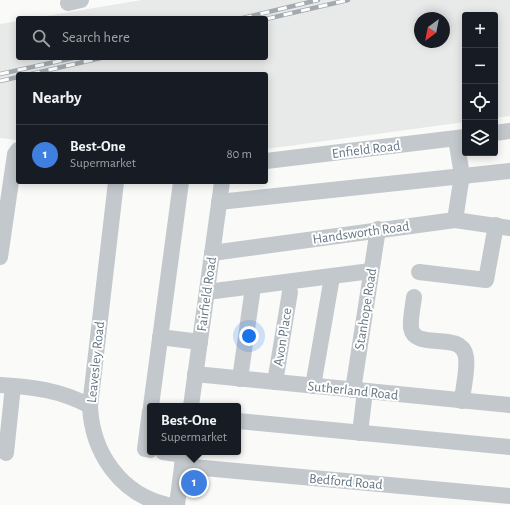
<!DOCTYPE html>
<meta charset="utf-8">
<style>
body{margin:0;font-family:"Alegreya Sans",sans-serif;background:#242831;color:#f1f3f6}
.controls{position:absolute;right:12px;top:12px;display:grid;overflow:hidden;border-radius:4px;box-shadow:0 2px 10px #0003}
.controls button{width:36px;height:36px;display:grid;place-items:center;padding:0;border:0;border-bottom:1px solid #363941;background:#171b24;color:#f1f3f6;font:20px sans-serif}
.compass{position:absolute;left:414px;top:12px;width:36px;height:36px;border-radius:50%;background:#171b24;box-shadow:0 2px 10px #0003;rotate:212deg}
.you{position:absolute;left:249px;top:336px;width:14px;height:14px;margin:-10px;border:3px solid #fff;border-radius:50%;background:#1a73e8;box-shadow:0 0 0 6px #1a73e833}
.badge{display:grid;place-items:center;width:26px;height:26px;border-radius:50%;background:#0b8043;color:#fff;font-size:13px;font-weight:700}
.pin{position:absolute;translate:-50% -50%;border:2px solid #fff;box-shadow:0 1px 4px #0006}
.popup{position:absolute;left:147px;top:403px;width:94px;height:52px;box-sizing:border-box;display:grid;place-content:center;border-radius:4px;background:#171b24;filter:drop-shadow(0 1px 3px #0005);font-size:13px;white-space:nowrap;color:#9ea1a6}
.popup b{font-size:15px;color:#f1f3f6}
.popup::after{content:'';position:absolute;left:50%;top:100%;margin-left:-8px;border:8px solid transparent;border-top-color:#171b24}
.list{margin:0;padding:0;list-style:none}
h2{display:flex;justify-content:space-between;align-items:center;height:52px;margin:0;padding:0 16px;font-size:17px}
h2 small{font-size:13px;font-weight:400;color:#9ea1a6}
.list li{display:grid;grid-template-columns:26px 1fr auto;gap:12px;align-items:center;box-sizing:border-box;height:60px;padding:0 16px;border-top:1px solid #363941}
.list b{display:block;font-size:15px;white-space:nowrap}
.list p{margin:0;font-size:13px;white-space:nowrap;color:#9ea1a6}
.list em{font-size:13px;font-style:normal;color:#9ea1a6}
.icon{flex:none;width:22px;height:22px;fill:none;stroke:currentColor;stroke-width:2;stroke-linecap:round;stroke-linejoin:round}
.map{position:relative;flex:none;width:510px;height:505px;overflow:hidden}
.search{position:absolute;background:#171b24;box-shadow:0 2px 10px #0003;left:16px;top:16px;width:252px;height:44px;display:flex;align-items:center;gap:10px;box-sizing:border-box;padding:0 14px;border-radius:4px;color:#9ea1a6;font-size:15px}
.panel{position:absolute;background:#171b24;box-shadow:0 2px 10px #0003;left:16px;top:72px;width:252px;height:112px;border-radius:4px}
.map>svg:first-child{display:block}
.built{fill:#e8e9e9;fill-rule:evenodd}
.lines{fill:none;stroke-linecap:round;stroke-linejoin:round}
.minor{stroke:#c3c8cc;stroke-width:16}
.rail-casing{stroke:#a2aab0;stroke-width:4.5}
.rail{stroke:#fff;stroke-width:3;stroke-dasharray:9;stroke-linecap:butt}
.labels{text-anchor:middle;stroke-width:4;stroke-linejoin:round;paint-order:stroke}
.street-label{font-size:14px;fill:#657683;stroke:#fff}
</style>
<div class="map">
<svg width="510" height="505" viewBox="0 0 510 505">
<rect width="100%" height="100%" fill="#fafaf8"/>
<path class="built" d="M142,0H510V116L495,118V15H465V122L266,149V74H18V140L0,138V24L18,21V58H266V18H34ZM420,18H444V42H420Z"/>
<g class="lines">
<g class="minor">
<polyline points="68,3 81,0"/>
<polyline points="495,133 510,131"/>
<polyline points="266,161 465,137"/>
<path d="M116,182L90,406C92,453 121,495 168,505"/>
<polyline points="219,202 510,171"/>
<polyline points="455,220 462,175 456,139"/>
<polyline points="212,253 455,220 510,228"/>
<polyline points="0,257 15,154 18,150"/>
<polyline points="419,272 486,280 496,225"/>
<polyline points="207,292 371,271"/>
<path d="M414,297C413,306 410,319 411,328C415,352 462,329 466,357C468,369 463,388 462,401"/>
<polyline points="160,337 200,342"/>
<polyline points="195,374 510,405"/>
<polyline points="240,379 253,287"/>
<polyline points="275,382 290,292"/>
<path d="M0,385C34,387 60,390 90,406"/>
<polyline points="313,386 332,277"/>
<polyline points="353,390 378,229"/>
<polyline points="151,406 181,182"/>
<polyline points="191,406 222,182"/>
<polyline points="150,411 145,449 150,450"/>
<polyline points="238,421 510,447"/>
<polyline points="360,433 365,391"/>
<polyline points="163,452 184,455"/>
<polyline points="6,453 13,386"/>
<polyline points="182,466 510,496"/>
<polyline points="177,505 184,452"/>
</g>
<g class="rail-casing">
<g id="rail">
<polyline points="243,18 318,0"/>
<polyline points="266,19 348,0"/>
<polyline points="0,74 73,58"/>
<polyline points="31,74 101,58"/>
<polyline points="0,81 18,77"/>
</g>
</g>
<use href="#rail" class="rail"/>
</g>
<g class="labels">
<g class="street-label">
<text transform="translate(366 149) rotate(-7)" y="5">Enfield Road</text>
<text transform="translate(361 232) rotate(-8)" y="5">Handsworth Road</text>
<text transform="translate(206 294) rotate(-82)" y="5">Fairfield Road</text>
<text transform="translate(365 309) rotate(-81)" y="5">Stanhope Road</text>
<text transform="translate(282 337) rotate(-81)" y="5">Avon Place</text>
<text transform="translate(95 362) rotate(-84)" y="5">Leavesley Road</text>
<text transform="translate(353 390) rotate(6)" y="5">Sutherland Road</text>
<text transform="translate(346 481) rotate(5)" y="5">Bedford Road</text>
</g>
</g>
</svg>
<div class="controls">
<button>+</button>
<button>−</button>
<button><svg class="icon" aria-label="locate" viewBox="0 0 24 24"><circle cx="12" cy="12" r="6"/><path d="M12 2v4M12 18v4M2 12h4M18 12h4"/></svg></button>
<button><svg class="icon" aria-label="layers" viewBox="0 0 24 24"><path d="M12 4l9 5-9 5-9-5zM3 14l9 5 9-5"/></svg></button>
</div>
<svg class="compass" viewBox="-18 -18 36 36"><path d="M0-13l5 13h-10z" fill="#e53935"/><path d="M0 13l5-13h-10z" fill="#9ea1a6"/></svg>
<div class="you"></div>
<div class="pin badge" style="left:194px;top:483px;background:#3f7fe0">1</div>
<div class="popup"><b>Best-One</b>Supermarket</div>
<div class="search"><svg class="icon" aria-label="search" viewBox="0 0 24 24"><circle cx="10" cy="10" r="6"/><path d="M15 15l6 6"/></svg>Search here</div>
<section class="panel">
<h2>Nearby<small></small></h2>
<ul class="list">
<li><span class="badge" style="background:#3f7fe0">1</span><div><b>Best-One</b><p>Supermarket</p></div><em>80 m</em></li>
</ul>
</section>
</div>
